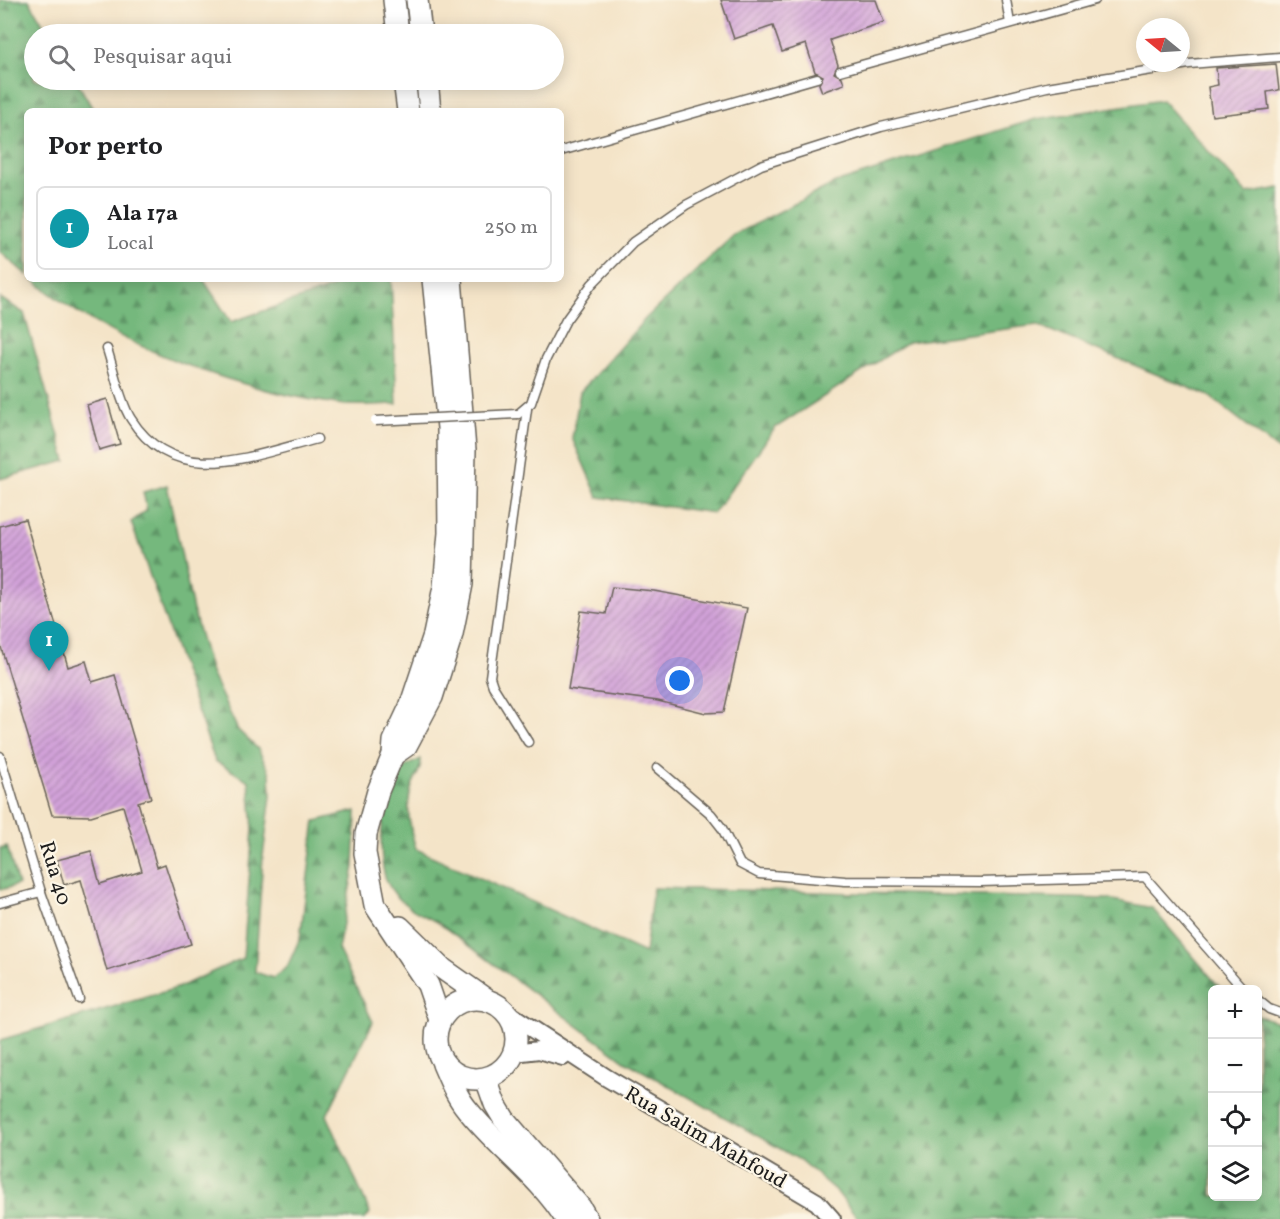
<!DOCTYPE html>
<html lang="pt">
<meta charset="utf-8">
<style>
body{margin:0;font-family:Vollkorn,serif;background:#f2f2f2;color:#202124}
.controls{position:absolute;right:18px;bottom:18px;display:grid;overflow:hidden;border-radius:9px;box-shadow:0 3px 15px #0003}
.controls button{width:54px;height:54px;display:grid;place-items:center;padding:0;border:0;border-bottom:2px solid #e0e0e0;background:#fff;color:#202124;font:30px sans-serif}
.compass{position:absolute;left:1136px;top:18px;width:54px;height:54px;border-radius:50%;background:#fff;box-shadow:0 3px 15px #0003;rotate:288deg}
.you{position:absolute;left:680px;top:681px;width:21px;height:21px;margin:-15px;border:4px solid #fff;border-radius:50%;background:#1a73e8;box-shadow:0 0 0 9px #1a73e833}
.badge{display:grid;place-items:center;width:39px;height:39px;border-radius:50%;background:#db2777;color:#fff;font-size:20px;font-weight:700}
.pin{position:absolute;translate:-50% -50px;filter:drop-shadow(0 2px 3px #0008)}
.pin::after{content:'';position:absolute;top:32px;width:21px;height:18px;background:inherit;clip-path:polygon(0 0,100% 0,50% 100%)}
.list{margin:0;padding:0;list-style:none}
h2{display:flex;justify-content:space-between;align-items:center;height:78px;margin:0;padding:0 24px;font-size:26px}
h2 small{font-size:20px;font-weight:400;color:#757577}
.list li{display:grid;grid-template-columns:39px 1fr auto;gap:18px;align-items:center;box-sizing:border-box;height:84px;margin:0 12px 12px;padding:0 12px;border:2px solid #e0e0e0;border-radius:9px}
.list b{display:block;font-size:22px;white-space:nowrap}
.list p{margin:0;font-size:20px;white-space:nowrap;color:#757577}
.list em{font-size:20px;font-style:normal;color:#757577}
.icon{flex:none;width:33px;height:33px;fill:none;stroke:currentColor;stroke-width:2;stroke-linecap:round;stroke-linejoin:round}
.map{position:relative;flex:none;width:1280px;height:1219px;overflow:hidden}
.search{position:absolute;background:#fff;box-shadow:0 3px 15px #0003;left:24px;top:24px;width:540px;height:66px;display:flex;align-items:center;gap:15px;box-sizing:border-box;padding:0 21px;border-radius:33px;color:#757577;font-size:22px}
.panel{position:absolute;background:#fff;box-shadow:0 3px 15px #0003;left:24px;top:108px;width:540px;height:174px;border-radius:9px}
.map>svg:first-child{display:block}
.forest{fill:url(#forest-firs);stroke:#486a4c;stroke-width:1.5}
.building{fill:url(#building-hatch)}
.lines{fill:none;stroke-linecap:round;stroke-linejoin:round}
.service-casing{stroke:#686258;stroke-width:11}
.minor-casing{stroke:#686258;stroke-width:20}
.tertiary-casing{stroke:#686258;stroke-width:24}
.service{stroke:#fff;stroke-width:8}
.minor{stroke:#fff;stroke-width:16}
.tertiary{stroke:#fff;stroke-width:21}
.service-bridge-casing{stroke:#686258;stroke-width:11;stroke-linecap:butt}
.service-bridge{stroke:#fff;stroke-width:8}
.labels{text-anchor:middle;stroke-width:4.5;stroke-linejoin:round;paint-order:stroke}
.street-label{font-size:21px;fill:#1c1c1c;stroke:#fcf5e5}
</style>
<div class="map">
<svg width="1280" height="1219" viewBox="0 0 1280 1219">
<defs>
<pattern id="forest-firs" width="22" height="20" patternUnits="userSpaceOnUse" patternTransform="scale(1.5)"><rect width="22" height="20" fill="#74b87d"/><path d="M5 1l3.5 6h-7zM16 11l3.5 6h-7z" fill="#5e9566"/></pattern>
<pattern id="building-hatch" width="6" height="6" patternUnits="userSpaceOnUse" patternTransform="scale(1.5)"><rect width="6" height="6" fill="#d2a2d9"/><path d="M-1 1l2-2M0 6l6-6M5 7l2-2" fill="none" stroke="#aa83af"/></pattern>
</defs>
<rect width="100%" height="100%" fill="#fcf5e5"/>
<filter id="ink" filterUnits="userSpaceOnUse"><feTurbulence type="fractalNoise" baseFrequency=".0167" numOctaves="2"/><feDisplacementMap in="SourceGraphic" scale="12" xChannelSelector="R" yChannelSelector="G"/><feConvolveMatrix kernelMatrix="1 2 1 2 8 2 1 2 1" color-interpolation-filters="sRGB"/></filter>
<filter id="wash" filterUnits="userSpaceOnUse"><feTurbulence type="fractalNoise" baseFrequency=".008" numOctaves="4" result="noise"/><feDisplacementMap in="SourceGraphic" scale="24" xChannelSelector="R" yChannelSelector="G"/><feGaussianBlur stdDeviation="1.35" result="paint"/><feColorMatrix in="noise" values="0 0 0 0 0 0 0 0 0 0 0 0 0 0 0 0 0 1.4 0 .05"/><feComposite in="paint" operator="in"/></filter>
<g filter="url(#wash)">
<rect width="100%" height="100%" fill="#f4e4c8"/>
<g class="forest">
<polygon points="0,0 29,0 49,34 34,34 34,80 76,80 94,111 27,111 27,275 0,252"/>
<polygon points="1162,100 1247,194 1280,188 1280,451 1209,396 1037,325 908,342 775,428 714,513 598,497 572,438 580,392 646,318 734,235 835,183 1036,119"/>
<path d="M32,279H203L231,322L357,279H391L397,404C378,404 356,407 337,404C236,389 111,346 32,279Z"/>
<polygon points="0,298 24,313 66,461 0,479"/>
<polygon points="167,485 193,610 211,673 238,730 258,749 270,773 271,796 263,856 255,972 273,978 287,967 300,938 315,821 356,811 354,867 338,949 373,1022 327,1115 370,1213 365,1219 0,1219 0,1040 177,988 243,958 253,829 249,781 215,761 131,522 147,510 143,492"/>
<path d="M421,759C422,769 415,777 412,786C405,807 410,829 416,849L645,953L653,888L1108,899L1152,908L1221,989L1212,990V1196H1258V1016L1280,1022V1219H858L837,1192L800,1160L625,1061L437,922C417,913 397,903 387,882C376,858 381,790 401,770C406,765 415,762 421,759Z"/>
<polygon points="7,846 18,885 0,890 0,848"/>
</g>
<g id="blocks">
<g class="building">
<polygon points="721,0 876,0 884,22 830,40 838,65 834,73 842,77 844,84 822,92 819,84 823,76 815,72 806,44 782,52 773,26 734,39"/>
<polygon points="1276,64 1279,90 1267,92 1269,109 1212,116 1208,87 1218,85 1216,68"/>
<polygon points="107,399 120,444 99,450 87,405"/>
<polygon points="25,519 68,667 86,661 92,682 115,675 151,798 138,802 157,867 165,864 191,944 107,971 81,880 64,885 57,860 91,851 100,884 142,871 123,806 91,816 52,815 0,644 0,526"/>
<polygon points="612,587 654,591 747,608 724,712 706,713 658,701 568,689 581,611 606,614"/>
</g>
</g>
</g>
<g filter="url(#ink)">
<use href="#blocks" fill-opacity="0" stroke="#686258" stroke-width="1.5"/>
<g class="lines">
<g class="service-casing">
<g id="service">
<polyline points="1006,0 1010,23"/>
<polyline points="840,71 1095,0"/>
<polyline points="561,151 817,78"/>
<path d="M107,349C114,370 120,402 131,419C176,490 253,455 317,439"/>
<polyline points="527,409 490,677 493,686 528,742"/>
<polyline points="518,414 531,403 546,359 566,320 592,284 633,242 686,205 761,165 881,127 1047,87 1189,64 1280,57"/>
<polyline points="0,756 41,892 79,999"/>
<polyline points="657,768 711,814 722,828 740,864 759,874 845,881 980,882 1145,877 1244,990"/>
<polyline points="0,903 41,892"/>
<polyline points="1258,1000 1269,1009 1280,1013"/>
</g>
</g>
<g class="minor-casing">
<g id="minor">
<polyline points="505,1011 607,1078 817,1202 832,1219"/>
<polyline points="514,1053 539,1050 563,1057"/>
</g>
</g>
<g class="tertiary-casing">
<g id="tertiary">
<polyline points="394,0 398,34"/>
<polyline points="417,0 421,34"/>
<polyline points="404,80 408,111"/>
<polyline points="427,80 430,111"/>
<polyline points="433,279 448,428 449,533 444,587 434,635 410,707 394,741 393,755 378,791 366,834 365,853 375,905 428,985 440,1020"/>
<polyline points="393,755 406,746 432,697 452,634 462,584 465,450 451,279"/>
<polyline points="400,927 443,969 487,1000"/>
<circle cx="476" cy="1039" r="40"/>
<path d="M443,1064C450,1080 456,1096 467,1109C497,1147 540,1177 566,1219"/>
<polyline points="486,1079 495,1104 504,1119 580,1207 587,1219"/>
</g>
</g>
<use href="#service" class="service"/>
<use href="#minor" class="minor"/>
<use href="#tertiary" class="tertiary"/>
<g class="service-bridge-casing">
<polyline id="service-bridge" points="375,421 518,414"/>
</g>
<use href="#service-bridge" class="service-bridge"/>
</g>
</g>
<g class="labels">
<g class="street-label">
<text transform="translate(56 873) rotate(73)" y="7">Rua 40</text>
<text transform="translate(706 1137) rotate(30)" y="7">Rua Salim Mahfoud</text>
</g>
</g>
</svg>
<div class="controls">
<button>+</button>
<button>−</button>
<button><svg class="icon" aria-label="locate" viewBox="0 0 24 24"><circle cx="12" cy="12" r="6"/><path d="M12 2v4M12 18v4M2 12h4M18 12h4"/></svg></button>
<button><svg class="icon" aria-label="layers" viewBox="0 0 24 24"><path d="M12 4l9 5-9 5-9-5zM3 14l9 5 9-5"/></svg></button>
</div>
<svg class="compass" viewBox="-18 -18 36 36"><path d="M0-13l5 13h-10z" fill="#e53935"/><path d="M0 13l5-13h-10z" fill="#757577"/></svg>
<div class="you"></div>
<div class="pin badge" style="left:49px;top:671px;background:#0f9aa8">1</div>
<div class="search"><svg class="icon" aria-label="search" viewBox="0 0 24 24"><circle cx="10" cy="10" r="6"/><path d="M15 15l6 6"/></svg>Pesquisar aqui</div>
<section class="panel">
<h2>Por perto<small></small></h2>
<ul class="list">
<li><span class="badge" style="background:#0f9aa8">1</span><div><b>Ala 17a</b><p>Local</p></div><em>250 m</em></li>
</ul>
</section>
</div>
